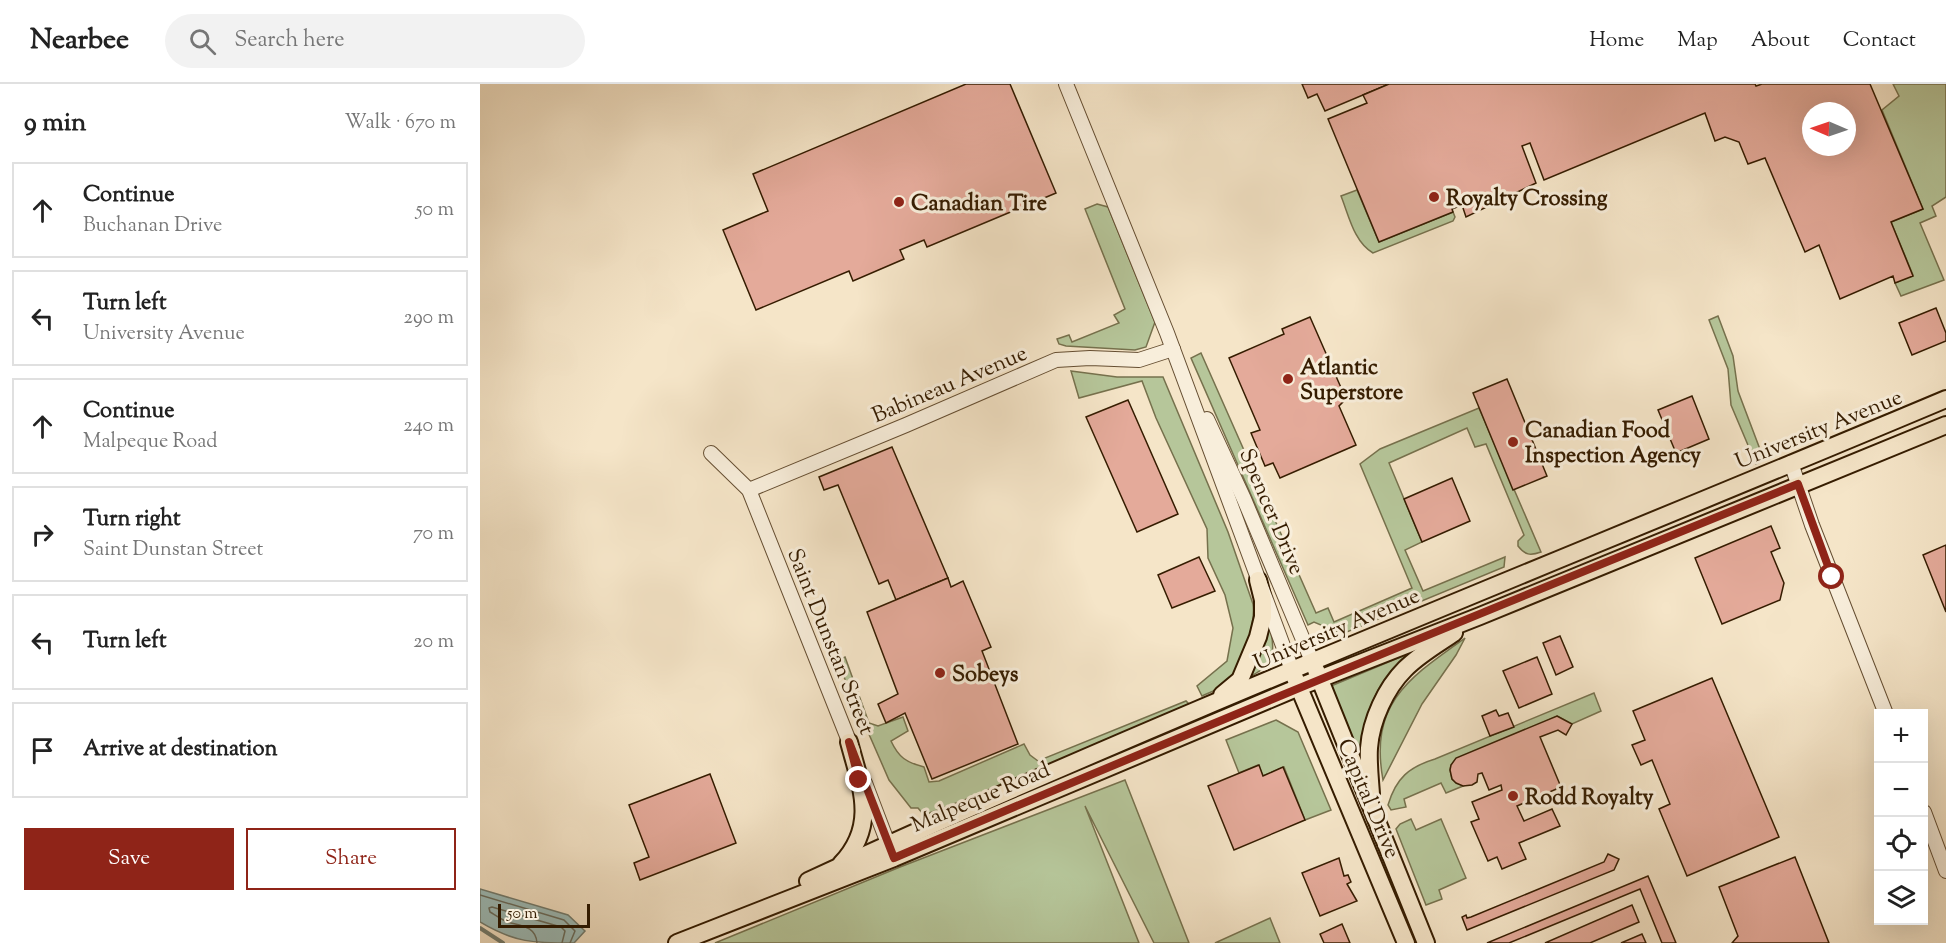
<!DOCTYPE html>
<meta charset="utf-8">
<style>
body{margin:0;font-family:"Sorts Mill Goudy",serif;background:#f2f2f2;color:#222}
.controls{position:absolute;right:18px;bottom:18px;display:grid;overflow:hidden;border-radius:0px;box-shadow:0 6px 24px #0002}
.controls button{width:54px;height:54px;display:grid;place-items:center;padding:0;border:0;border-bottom:2px solid #e0e0e0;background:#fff;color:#222;font:30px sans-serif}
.compass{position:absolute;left:1322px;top:18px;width:54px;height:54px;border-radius:50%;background:#fff;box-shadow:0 6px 24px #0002;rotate:272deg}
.scale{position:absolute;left:18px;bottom:15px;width:92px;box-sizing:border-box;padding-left:6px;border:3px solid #351c00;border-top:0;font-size:16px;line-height:21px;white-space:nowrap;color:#351c00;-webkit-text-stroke:4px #f8eedb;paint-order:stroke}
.stop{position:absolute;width:18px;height:18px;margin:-14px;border:4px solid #8f2418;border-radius:50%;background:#fff}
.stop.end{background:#8f2418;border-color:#fff;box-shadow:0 2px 6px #0008}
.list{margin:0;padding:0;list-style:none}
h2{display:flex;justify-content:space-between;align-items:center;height:78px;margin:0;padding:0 24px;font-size:26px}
h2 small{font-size:20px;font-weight:400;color:#767676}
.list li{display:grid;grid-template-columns:39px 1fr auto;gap:18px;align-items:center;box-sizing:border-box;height:96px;margin:0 12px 12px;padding:0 12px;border:2px solid #e0e0e0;border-radius:0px}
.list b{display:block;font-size:22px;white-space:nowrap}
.list p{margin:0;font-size:20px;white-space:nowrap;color:#767676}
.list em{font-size:20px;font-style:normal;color:#767676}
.actions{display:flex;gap:12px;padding:18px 24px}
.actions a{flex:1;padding:14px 0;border:2px solid #8f2418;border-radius:0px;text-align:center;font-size:21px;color:#8f2418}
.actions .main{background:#8f2418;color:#fff}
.icon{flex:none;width:33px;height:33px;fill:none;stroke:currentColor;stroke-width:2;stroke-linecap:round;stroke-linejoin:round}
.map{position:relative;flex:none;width:1466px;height:859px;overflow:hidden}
header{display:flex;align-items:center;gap:36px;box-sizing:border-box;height:84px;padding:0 30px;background:#fff;border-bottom:2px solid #e0e0e0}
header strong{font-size:28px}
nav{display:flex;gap:33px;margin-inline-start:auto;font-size:21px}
.search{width:420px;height:54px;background:#f2f2f2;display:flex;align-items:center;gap:15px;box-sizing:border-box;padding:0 21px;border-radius:33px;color:#767676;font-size:22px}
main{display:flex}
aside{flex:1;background:#fff}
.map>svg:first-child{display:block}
.green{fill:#b6c69a;stroke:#76714d;stroke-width:1.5}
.water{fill:#9dbebb;stroke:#737d70;stroke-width:1.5}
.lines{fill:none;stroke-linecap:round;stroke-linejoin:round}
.shore{stroke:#696d5e;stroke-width:1.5}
.stream{stroke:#737d70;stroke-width:4}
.building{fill:#e4aa9a;stroke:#351c00;stroke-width:1.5;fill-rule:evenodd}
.minor-casing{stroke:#654e32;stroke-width:16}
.major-casing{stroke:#351c00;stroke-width:20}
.minor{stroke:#f8eedb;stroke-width:14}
.major{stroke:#f5e5c8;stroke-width:16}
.route{stroke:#8f2418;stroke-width:8}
.poi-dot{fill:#8f2418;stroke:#f8eedb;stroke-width:2}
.labels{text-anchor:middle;stroke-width:6;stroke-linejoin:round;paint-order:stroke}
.poi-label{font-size:22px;font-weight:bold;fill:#351c00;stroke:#f8eedb;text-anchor:start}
.street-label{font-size:22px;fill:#351c00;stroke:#f8eedb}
</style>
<header>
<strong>Nearbee</strong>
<div class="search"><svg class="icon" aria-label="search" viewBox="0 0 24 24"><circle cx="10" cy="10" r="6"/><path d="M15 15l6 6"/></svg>Search here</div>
<nav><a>Home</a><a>Map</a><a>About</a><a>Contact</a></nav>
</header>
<main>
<aside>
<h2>9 min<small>Walk · 670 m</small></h2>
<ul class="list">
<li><svg class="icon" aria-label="ahead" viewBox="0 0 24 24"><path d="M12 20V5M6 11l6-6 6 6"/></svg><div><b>Continue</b><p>Buchanan Drive</p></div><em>50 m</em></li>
<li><svg class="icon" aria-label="left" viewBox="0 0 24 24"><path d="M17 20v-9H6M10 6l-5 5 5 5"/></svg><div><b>Turn left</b><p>University Avenue</p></div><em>290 m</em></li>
<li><svg class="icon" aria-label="ahead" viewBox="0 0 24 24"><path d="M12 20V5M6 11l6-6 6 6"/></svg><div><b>Continue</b><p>Malpeque Road</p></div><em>240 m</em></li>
<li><svg class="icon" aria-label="right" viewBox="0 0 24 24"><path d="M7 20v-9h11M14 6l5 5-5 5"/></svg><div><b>Turn right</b><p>Saint Dunstan Street</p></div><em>70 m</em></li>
<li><svg class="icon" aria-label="left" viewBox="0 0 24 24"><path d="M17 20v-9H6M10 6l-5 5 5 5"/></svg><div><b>Turn left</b></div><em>20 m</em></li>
<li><svg class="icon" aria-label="arrive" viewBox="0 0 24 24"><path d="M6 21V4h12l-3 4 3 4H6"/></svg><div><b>Arrive at destination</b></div></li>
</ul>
<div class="actions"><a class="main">Save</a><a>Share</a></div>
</aside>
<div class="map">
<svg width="1466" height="859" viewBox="0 0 1466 859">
<rect width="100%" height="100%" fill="#f5e5c8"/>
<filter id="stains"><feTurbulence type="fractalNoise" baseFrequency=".00333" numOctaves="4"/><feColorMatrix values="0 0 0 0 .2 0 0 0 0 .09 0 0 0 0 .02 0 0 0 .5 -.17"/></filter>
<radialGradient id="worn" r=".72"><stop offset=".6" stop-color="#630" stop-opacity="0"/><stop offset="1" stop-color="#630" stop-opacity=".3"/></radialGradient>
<g class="green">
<polygon points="1413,0 1466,0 1466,113 1452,122 1456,132 1440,139 1464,196 1421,212 1415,199 1433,191 1411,138 1443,125 1402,26 1419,12"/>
<path d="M877,106L899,158L973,128L975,133L973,137L893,169C874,158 869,132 861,112Z"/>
<polygon points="617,120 628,123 675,238 666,263 655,266 586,262 579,260 577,255 589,251 592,258 639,239 634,231 645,225 605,125"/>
<polygon points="1238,232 1253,272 1258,307 1284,376 1276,380 1251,321 1248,285 1229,236"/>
<path d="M721,269L836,529L848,524L854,538L932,504L880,380L900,365L999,324L1061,468C1050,472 1045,471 1038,462V457L1044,451L1006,360L995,363L987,344L909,379L942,458L925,466L943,507L1025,473L1024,483L862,550L834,538L828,541L711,274Z"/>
<path d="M591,287L637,293H683L748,448L773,520C776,539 761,586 747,599C741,605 730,608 722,612L717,602L747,577L753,544L745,511L728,474L727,445L676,334L662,297L599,314Z"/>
<path d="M786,533C795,557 799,579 771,592Z"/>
<path d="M985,554L976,571L942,620L903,696C889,619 929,594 985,554Z"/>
<path d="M930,569C897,592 882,635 880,674L851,602Z"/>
<path d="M365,573L389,639L398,642L423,633L428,647L411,657C419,674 426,678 444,683L449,698L459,697L544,660L550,671L558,677L706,617L709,620L522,702L444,731L438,724H431L409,696L357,577Z"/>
<path d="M1114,609L1121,627L1092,640L1077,632L971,681L970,686L972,695L983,702L966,709L961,699L924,715L926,723L911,726L908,721C916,694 929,683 955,675Z"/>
<polygon points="796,636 818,648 851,726 825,736 804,683 783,692 778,681 759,689 746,656"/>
<polygon points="645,696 709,859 674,859 605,722 659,859 235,859 420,783"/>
<polygon points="931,735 936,746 961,735 986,794 959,806 962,815 946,821 916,745 920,740"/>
<polygon points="790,834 800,859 735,859"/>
</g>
<path class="water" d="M0,805L88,831L105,847L94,859C54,859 35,859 0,838Z"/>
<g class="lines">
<g class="shore">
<polyline points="0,811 84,836 95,847 90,859"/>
<path d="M57,859C56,842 41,842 27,838C21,835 15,831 10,828L9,824L12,823L81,843L85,847L82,859"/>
</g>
<polyline class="stream" points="0,844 23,859"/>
</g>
<g class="building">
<polygon points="486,0 530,0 576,109 447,163 444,156 420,166 424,175 373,197 369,187 276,226 243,146 288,127 273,90"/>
<polygon points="822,0 909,0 845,27 837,10 828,14"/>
<path d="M909,0H1275L1276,2L1282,0H1390L1443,125L1411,138L1433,192L1415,199L1413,192L1360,215L1339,161L1325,168L1285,74L1268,80L1259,58L1245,53L1235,57L1225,29L1064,96L1050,59L1042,62L1056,99L986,133L982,121L972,125L973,128L899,158L848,35L887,19L883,11ZM1331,27H1367V63H1331Z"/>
<polygon points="1456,224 1466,249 1466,257 1432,271 1419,239"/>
<polygon points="830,233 866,315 859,322 876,361 800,394 793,379 785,382 771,349 780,346 749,274 804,250 802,245"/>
<polygon points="1027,295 1067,392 1033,406 993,309"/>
<polygon points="1212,312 1229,355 1196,369 1178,326"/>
<polygon points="648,316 698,430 657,448 606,333"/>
<polygon points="412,363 468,494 416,516 408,496 399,500 358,401 344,406 339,393"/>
<polygon points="972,394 990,437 942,458 924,415"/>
<polygon points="1291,442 1300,464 1291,468 1304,499 1300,516 1242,540 1215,474"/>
<polygon points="1466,461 1466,528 1443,471"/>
<polygon points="719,473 735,507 692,524 678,491"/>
<polygon points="468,494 471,503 483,497 511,563 502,567 538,660 452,695 425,629 406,639 398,620 418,610 387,528"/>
<polygon points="1080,552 1093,583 1076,591 1063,559"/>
<polygon points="1057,573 1072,610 1039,624 1023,587"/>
<polygon points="1232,594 1299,753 1207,792 1179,725 1190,720 1172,676 1161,681 1152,661 1165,656 1153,627"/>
<polygon points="1016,626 1019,632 1028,629 1034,643 1010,652 1002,632"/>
<polygon points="1077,632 1092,640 1086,651 1078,646 1060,653 1081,703 1037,722 1044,737 1072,725 1080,742 1039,759 1046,775 1022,785 1017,773 1008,777 991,738 999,735 992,718 1022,706 1021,701 1009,706 1002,689 998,690 997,698 992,701 983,702 976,699 972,695 970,686 971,681 976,674"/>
<polygon points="779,681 783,692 803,683 825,736 754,766 728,702"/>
<polygon points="230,690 256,759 160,796 154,779 169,773 149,721"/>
<polygon points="1128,770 1139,775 1134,786 987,846 982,833 986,831 987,834 991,833 1124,778"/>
<polygon points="1315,773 1349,859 1252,859 1258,852 1239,803"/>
<polygon points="859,774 864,792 868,791 871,798 867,800 877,817 840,832 822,789"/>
<polygon points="1168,792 1196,859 1182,859 1160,805 1029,859 1007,859"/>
<polygon points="1152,821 1159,838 1110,859 1065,859"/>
<polygon points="862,840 870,859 844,859 840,850"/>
<polygon points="1162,850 1166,859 1141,859"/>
</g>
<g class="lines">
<g class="minor-casing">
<g id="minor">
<polyline points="586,0 687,249 812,586"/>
<polyline points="727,335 764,415 832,577"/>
<polyline points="231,369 269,406 373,667"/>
<polyline points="1311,379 1332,441 1406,630"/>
<polyline points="269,406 426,341 576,276 610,274 659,276 693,265"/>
<polyline points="385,699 412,770"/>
<polyline points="1444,728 1466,787"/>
</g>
</g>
<g class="major-casing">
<g id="major">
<polyline points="836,586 946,859"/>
<polyline points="815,594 926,859"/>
<polyline points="742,611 760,596 778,553 783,533 783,516 778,496"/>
<path d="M891,710C890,695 888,679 889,664C891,636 906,604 925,585C940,570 958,560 974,549"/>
<path d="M361,780C398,741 381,703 369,658"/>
<path d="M328,797C702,625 1086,475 1466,315"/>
<polyline points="197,859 414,774 819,603 1000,532 1466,341"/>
</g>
</g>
<use href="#minor" class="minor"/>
<use href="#major" class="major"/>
</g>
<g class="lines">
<path class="route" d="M379,696L369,658L414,774C714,646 1016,523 1318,400L1352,493"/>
</g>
<g class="poi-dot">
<circle cx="954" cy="113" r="6"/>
<circle cx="419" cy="118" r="6"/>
<circle cx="808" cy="295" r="6"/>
<circle cx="1033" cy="358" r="6"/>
<circle cx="460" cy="589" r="6"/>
<circle cx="1033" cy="712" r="6"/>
</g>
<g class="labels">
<g class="poi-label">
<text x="966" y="121">Royalty Crossing</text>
<text x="431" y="126">Canadian Tire</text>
<text x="820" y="290">Atlantic<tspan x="820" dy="25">Superstore</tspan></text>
<text x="1045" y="353">Canadian Food<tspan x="1045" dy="25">Inspection Agency</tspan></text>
<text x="472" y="597">Sobeys</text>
<text x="1045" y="720">Rodd Royalty</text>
</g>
<g class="street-label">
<text transform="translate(469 299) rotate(-23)" y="8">Babineau Avenue</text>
<text transform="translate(1338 344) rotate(-22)" y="8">University Avenue</text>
<text transform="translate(793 427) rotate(67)" y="8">Spencer Drive</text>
<text transform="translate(856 544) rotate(-23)" y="8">University Avenue</text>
<text transform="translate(352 557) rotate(68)" y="8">Saint Dunstan Street</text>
<text transform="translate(500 712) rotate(-23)" y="8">Malpeque Road</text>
<text transform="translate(890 714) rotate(67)" y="8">Capital Drive</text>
</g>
</g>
<rect width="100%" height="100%" filter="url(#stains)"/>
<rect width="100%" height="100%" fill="url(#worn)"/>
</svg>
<div class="controls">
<button>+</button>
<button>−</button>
<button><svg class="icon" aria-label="locate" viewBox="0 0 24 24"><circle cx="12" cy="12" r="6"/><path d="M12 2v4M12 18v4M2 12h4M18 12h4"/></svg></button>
<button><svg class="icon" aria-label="layers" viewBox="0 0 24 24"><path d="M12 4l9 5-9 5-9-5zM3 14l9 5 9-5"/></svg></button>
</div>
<svg class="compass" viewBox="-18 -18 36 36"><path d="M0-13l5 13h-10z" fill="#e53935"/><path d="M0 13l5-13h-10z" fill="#767676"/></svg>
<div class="scale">50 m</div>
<div class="stop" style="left:1352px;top:493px"></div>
<div class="stop end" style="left:379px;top:696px"></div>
</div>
</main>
